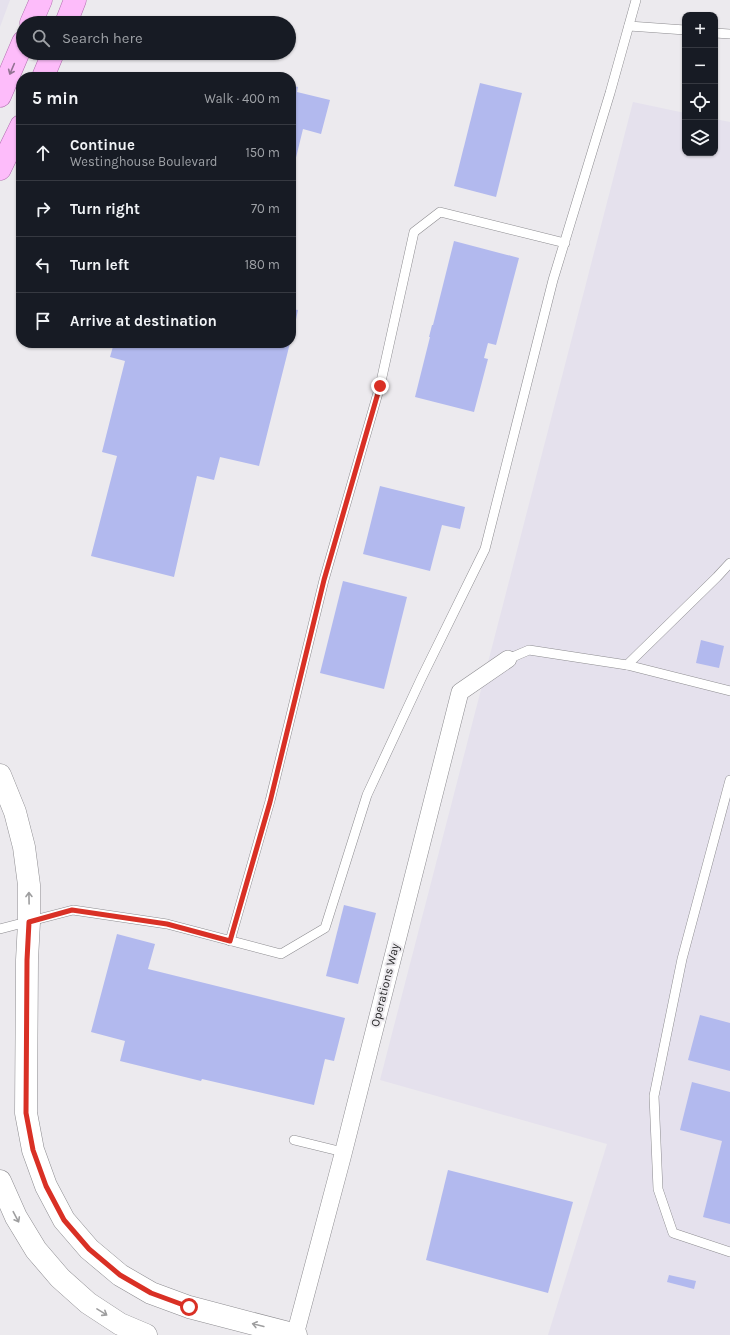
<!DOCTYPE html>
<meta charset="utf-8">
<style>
body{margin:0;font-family:Karla,sans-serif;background:#242831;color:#f1f3f6}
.controls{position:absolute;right:12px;top:12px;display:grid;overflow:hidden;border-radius:8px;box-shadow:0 1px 3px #0004}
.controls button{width:36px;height:36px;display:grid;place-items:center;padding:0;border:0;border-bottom:1px solid #363941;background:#171b24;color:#f1f3f6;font:20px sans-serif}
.stop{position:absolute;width:12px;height:12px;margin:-9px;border:3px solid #d93025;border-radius:50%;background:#fff}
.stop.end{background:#d93025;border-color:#fff;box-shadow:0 1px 4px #0008}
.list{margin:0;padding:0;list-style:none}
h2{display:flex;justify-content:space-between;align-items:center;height:52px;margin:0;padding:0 16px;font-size:17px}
h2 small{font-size:13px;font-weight:400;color:#9ea1a6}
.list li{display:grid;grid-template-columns:26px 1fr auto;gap:12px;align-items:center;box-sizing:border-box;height:56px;padding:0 16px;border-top:1px solid #363941}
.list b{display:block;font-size:15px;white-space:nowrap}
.list p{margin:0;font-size:13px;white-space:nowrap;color:#9ea1a6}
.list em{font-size:13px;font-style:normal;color:#9ea1a6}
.icon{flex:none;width:22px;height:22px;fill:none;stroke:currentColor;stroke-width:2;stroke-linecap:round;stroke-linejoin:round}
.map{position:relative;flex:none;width:730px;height:1335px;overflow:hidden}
.search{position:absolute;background:#171b24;box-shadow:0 1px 3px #0004;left:16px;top:16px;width:280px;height:44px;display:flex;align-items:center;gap:10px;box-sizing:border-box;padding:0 14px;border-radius:22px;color:#9ea1a6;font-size:15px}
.panel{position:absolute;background:#171b24;box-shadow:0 1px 3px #0004;left:16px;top:72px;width:280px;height:276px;border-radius:16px}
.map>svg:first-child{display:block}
.built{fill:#e5e1ed}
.building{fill:#b2b9ee}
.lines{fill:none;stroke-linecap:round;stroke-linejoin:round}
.service-casing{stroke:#8d8c90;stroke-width:10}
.minor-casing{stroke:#8d8c90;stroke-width:18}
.tertiary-casing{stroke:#8d8c90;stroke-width:23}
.primary-casing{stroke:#b16caf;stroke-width:23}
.service{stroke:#fff;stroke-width:9}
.minor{stroke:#fff;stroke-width:17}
.tertiary{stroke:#fff;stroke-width:22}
.primary{stroke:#fdbcfa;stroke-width:22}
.oneway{stroke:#927292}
.oneway2{stroke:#9e9e9f}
.route{stroke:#d93025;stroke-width:5}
.labels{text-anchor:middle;stroke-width:4;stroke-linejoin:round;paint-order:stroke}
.street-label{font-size:12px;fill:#282829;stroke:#eceaee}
</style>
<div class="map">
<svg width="730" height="1335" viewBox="0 0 730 1335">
<rect width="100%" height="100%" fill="#eceaee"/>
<g class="built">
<polygon points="0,0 10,0 0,27"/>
<polygon points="633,102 685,113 685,153 715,153 715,119 730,122 730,1335 548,1335 607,1144 380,1080"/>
</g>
<g class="building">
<polygon points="241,72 258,76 258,77 240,77"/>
<polygon points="480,83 522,93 496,197 454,186"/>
<polygon points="291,85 298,87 297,92 330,100 321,134 303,129 292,174"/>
<polygon points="454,241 519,258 496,345 488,343 484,358 488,359 474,412 415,397 430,337 429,337 432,325 433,325"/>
<polygon points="291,309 298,310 292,338 291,338"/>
<polygon points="114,343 290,343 259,466 220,457 214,480 197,476 174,577 91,556 117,456 102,452 125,361 110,357"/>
<polygon points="380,486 465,507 460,529 442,525 430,571 363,554"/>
<polygon points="343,581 407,597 384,689 320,673"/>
<polygon points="701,640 724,646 719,668 696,663"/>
<polygon points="344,905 376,913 358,984 326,976"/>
<polygon points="117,934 155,944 148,969 345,1018 334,1061 325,1059 314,1105 202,1079 201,1081 120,1061 125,1041 91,1032"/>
<polygon points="700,1015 730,1023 730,1071 688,1060"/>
<polygon points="692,1082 730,1092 730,1224 703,1217 722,1141 680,1130"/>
<polygon points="448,1170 573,1202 548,1293 426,1260"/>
<polygon points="669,1275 696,1281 694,1289 667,1282"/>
</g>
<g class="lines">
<g class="service-casing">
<g id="service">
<polyline points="629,26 685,30"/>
<polyline points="715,33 730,34"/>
<polyline points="508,659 529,650 627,665 717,577 730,563"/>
<polyline points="627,665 730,691"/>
<polyline points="730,780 682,959 654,1096 658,1189 673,1233 730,1252"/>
<polyline points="0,929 73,910 167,924 281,954 325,928 367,795 421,679 485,549 553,280 610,93 636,0"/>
<polyline points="230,941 270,801 324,580 380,386 414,232 440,212 565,243"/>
<polyline points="294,1140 343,1152"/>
</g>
</g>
<g class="minor-casing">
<polyline id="minor" points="295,1335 342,1158 460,692 508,659"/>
</g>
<g class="tertiary-casing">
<g id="tertiary">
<polyline points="0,775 15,812 24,847 29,885 29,922 27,960 26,1113 33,1150 46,1186 64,1220 89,1249 120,1275 151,1293 189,1307 296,1335"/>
<polyline points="0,1181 16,1217 36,1250 60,1278 88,1303 120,1324 146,1335"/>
</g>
</g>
<g class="primary-casing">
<g id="primary">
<polyline points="31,23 41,0"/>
<polyline points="66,23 75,0"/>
<polyline points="43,77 53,53"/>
<polyline points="0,96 23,42"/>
<polyline points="0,169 21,126"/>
</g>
</g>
<use href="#service" class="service"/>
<use href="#minor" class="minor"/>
<use href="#tertiary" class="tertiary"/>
<use href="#primary" class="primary"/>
</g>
<defs><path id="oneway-shaft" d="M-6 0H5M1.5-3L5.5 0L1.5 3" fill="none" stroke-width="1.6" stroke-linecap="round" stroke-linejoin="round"/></defs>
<use class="oneway" href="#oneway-shaft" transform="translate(12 69) rotate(113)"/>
<g class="oneway2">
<use href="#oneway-shaft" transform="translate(29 898) rotate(-91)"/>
<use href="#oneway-shaft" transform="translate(16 1217) rotate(62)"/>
<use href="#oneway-shaft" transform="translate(102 1312) rotate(32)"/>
<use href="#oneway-shaft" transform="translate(258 1325) rotate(-166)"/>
</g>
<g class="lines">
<polyline class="route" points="189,1307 151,1293 120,1275 89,1249 64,1220 46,1186 33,1150 26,1113 27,960 29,922 72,910 167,924 230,941 270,802 324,580 380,386"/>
</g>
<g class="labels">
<g class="street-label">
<text transform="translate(385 985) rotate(-76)" y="4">Operations Way</text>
</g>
</g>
</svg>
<div class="controls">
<button>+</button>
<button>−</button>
<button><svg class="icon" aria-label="locate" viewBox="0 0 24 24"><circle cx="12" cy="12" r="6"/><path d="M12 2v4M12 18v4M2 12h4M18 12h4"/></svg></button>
<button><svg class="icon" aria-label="layers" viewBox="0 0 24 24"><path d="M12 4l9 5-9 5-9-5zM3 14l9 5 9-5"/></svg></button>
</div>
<div class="stop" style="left:189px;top:1307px"></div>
<div class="stop end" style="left:380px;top:386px"></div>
<div class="search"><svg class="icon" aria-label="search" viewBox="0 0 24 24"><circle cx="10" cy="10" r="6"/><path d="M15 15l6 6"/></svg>Search here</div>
<section class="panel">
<h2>5 min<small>Walk · 400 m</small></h2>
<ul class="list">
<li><svg class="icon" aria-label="ahead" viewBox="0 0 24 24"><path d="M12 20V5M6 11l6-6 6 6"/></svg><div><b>Continue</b><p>Westinghouse Boulevard</p></div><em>150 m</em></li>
<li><svg class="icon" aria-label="right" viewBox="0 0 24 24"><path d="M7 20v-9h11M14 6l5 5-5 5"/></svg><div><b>Turn right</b></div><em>70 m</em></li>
<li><svg class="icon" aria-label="left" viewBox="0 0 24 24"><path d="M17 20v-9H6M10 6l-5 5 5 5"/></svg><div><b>Turn left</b></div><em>180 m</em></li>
<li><svg class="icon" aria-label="arrive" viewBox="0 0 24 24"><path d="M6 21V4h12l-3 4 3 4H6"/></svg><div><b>Arrive at destination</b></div></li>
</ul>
</section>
</div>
